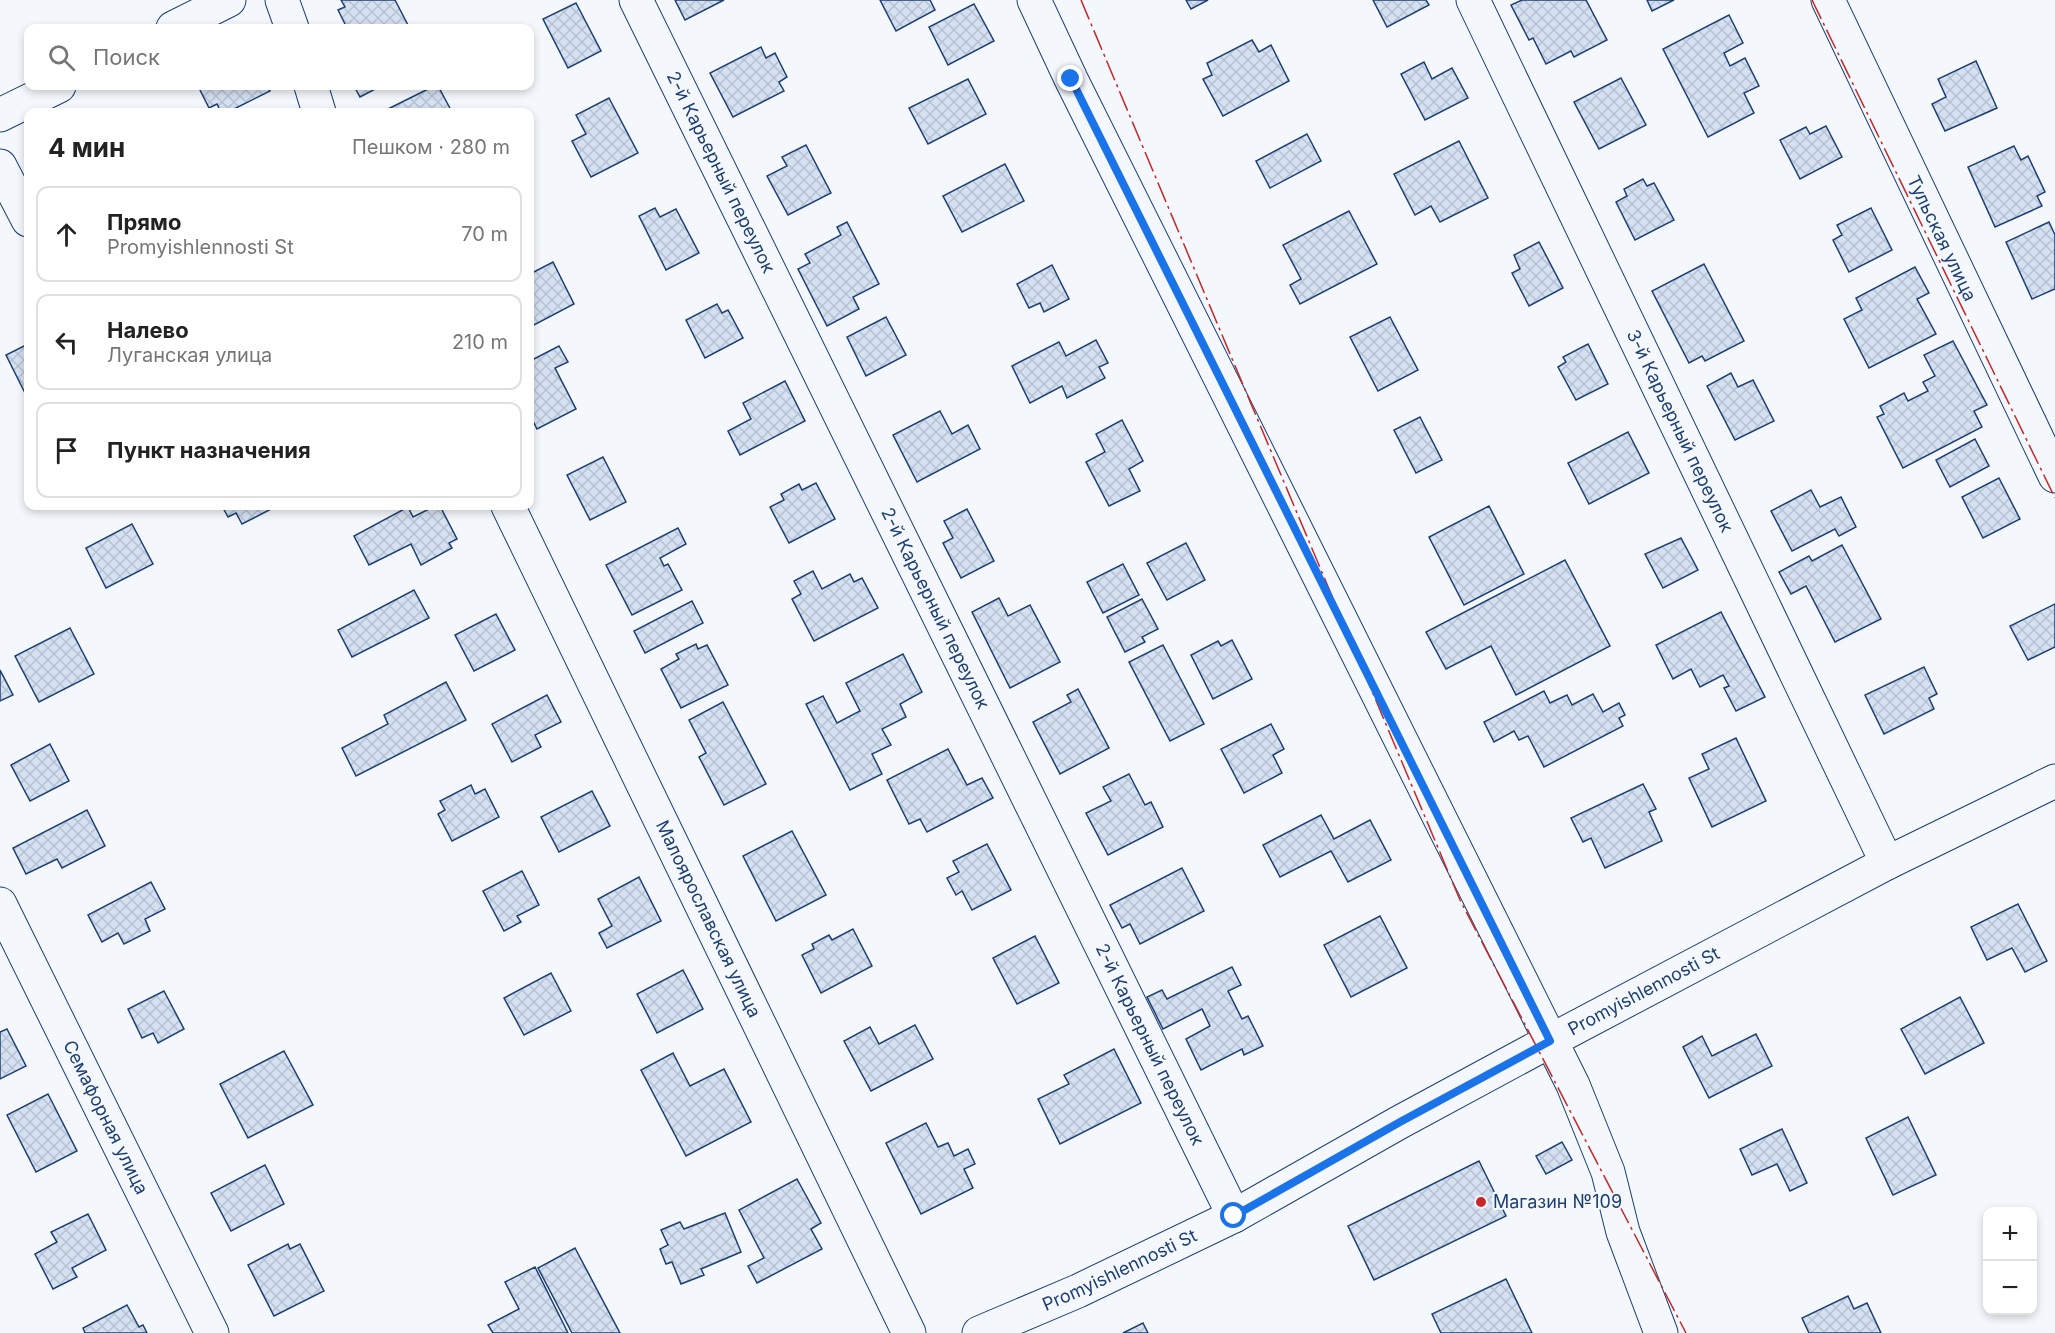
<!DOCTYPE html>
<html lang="ru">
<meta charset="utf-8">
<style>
body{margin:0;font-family:Inter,sans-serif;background:#f6f6f6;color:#222}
.controls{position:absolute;right:18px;bottom:18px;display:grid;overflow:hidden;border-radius:12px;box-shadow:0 3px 9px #0003}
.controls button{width:54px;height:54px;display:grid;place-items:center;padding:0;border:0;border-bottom:2px solid #e0e0e0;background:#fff;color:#222;font:30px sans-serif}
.stop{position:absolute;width:18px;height:18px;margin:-14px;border:4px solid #1a73e8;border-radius:50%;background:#fff}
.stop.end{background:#1a73e8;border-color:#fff;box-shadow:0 2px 6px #0008}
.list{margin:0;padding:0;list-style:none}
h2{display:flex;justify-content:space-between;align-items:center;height:78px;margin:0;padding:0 24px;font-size:26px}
h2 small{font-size:20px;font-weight:400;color:#767676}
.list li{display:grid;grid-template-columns:39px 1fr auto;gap:18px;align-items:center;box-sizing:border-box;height:96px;margin:0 12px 12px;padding:0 12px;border:2px solid #e0e0e0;border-radius:12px}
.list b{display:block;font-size:22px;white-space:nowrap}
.list p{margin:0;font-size:20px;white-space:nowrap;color:#767676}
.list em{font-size:20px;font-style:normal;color:#767676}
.icon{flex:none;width:33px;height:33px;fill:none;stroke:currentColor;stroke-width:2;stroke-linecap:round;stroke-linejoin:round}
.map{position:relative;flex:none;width:2055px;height:1333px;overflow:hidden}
.search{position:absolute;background:#fff;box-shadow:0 3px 9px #0003;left:24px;top:24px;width:510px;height:66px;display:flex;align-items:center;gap:15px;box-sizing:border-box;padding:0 21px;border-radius:12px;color:#767676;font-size:22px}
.panel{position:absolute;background:#fff;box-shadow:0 3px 9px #0003;left:24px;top:108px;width:510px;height:402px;border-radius:12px}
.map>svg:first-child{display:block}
.building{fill:url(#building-cross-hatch);stroke:#1d3f73;stroke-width:1.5}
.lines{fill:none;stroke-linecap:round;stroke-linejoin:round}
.minor-casing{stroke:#1d3f73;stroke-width:35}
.major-casing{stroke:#1d3f73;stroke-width:35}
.minor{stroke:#f4f7fb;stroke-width:33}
.major{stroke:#f4f7fb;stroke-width:33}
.power{stroke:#c62828;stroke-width:1.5;stroke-dasharray:21 4.5 3 4.5;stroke-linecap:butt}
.route{stroke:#1a73e8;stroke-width:8}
.poi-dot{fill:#c62828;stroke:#f4f7fb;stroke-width:2}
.labels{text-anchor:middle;stroke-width:4.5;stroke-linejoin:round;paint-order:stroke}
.street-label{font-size:18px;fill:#1d3f73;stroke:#f4f7fb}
.poi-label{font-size:18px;fill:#1d3f73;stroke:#f4f7fb;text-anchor:start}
</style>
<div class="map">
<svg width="2055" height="1333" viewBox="0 0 2055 1333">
<defs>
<pattern id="building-cross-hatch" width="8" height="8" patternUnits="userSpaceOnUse" patternTransform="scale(1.5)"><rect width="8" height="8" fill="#d5e0f0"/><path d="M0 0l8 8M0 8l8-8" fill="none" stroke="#b6c1d1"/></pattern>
</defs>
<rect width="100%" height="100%" fill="#f4f7fb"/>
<g class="building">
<polygon points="341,0 395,0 409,27 406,28 347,28 338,10 345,7"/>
<polygon points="675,0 724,0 685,20"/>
<polygon points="880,0 930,0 935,10 896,31"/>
<polygon points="1186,0 1208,0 1191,9"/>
<polygon points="1373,0 1426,0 1429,5 1387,27"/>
<polygon points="1522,0 1586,0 1607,40 1574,57 1571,51 1546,64 1533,38 1529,40 1511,5"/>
<polygon points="1647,0 1674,0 1652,11"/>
<polygon points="576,3 601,51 568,68 543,19"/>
<polygon points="974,4 994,41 948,65 929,27"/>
<polygon points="1729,15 1743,43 1724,53 1730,66 1745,58 1759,86 1744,93 1754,113 1708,137 1663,49"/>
<polygon points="1252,40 1259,52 1271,45 1289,81 1223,116 1203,79 1212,75 1207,63"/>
<polygon points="761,47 766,58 775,53 787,77 779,82 784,91 733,117 710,73"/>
<polygon points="1976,61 1997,108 1945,131 1932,104 1946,97 1938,79"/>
<polygon points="1424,62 1432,79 1452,68 1468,98 1425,120 1401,74"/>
<polygon points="1621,78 1646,125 1599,149 1574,102"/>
<polygon points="968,79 986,114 928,144 909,108"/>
<polygon points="198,86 267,86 270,91 228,112 221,112 217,104 209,108"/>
<polygon points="354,86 381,86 360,97"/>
<polygon points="434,86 438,86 452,112 382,112"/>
<polygon points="609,98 638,153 591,177 572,141 586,134 576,115"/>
<polygon points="1826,126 1842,157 1800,179 1780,140 1806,127 1810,134"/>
<polygon points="1307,134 1321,161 1270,188 1256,161"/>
<polygon points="1459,141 1488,198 1440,222 1431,206 1415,215 1394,174"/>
<polygon points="806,145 831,193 788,215 767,176 787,166 782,157"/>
<polygon points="2014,146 2021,160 2028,156 2045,192 2037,196 2042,206 1995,227 1968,167"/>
<polygon points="1005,164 1024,201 962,232 943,196"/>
<polygon points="1643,179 1647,186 1654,183 1674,220 1635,240 1616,202 1627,196 1624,189"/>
<polygon points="655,208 660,217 676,209 699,253 666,270 639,216"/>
<polygon points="1871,208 1892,250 1849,272 1833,240 1842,235 1837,225"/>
<polygon points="1349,211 1377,264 1300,304 1290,285 1301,279 1283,245"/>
<polygon points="847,222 879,284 853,297 859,309 827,326 798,269 810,263 805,254 841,235 837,227"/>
<polygon points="2049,222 2055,235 2055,289 2032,299 2006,242"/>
<polygon points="1539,242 1563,288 1529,306 1512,273 1520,269 1514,255"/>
<polygon points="553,262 574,304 530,327 530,274"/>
<polygon points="1704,264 1744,341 1705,361 1702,356 1689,363 1652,291"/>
<polygon points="1052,265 1069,299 1044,312 1040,303 1029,308 1017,284"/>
<polygon points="1915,267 1929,293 1917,299 1936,334 1869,368 1844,319 1862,310 1856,298"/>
<polygon points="717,304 722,313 728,310 743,338 705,358 686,320"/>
<polygon points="886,317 906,355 866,376 847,337"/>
<polygon points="1390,317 1418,370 1378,391 1350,337"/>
<polygon points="1096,340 1108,363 1099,367 1105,378 1067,398 1062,386 1030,403 1012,366 1059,342 1066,356"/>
<polygon points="1953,341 1987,405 1974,411 1982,427 1903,468 1877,417 1884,414 1880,406 1904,393 1908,401 1928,391 1923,382 1935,376 1924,355"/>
<polygon points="28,344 28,399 6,355"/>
<polygon points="1588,344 1608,384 1576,400 1558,367 1566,362 1563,357"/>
<polygon points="559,346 568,362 555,368 576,409 537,429 530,415 530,361"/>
<polygon points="1731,373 1738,387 1753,380 1774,421 1735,440 1707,386"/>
<polygon points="785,381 805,421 740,455 728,431 751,419 743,403"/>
<polygon points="940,411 952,434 968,425 980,449 917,482 893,435"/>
<polygon points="1420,417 1442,460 1416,473 1394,430"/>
<polygon points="1122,420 1143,461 1129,469 1140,491 1109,506 1086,462 1105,452 1096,434"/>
<polygon points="1628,432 1649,473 1589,504 1568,463"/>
<polygon points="1975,439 1989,466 1950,487 1936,460"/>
<polygon points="603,457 626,502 590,520 567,475"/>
<polygon points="1999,478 2020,519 1983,538 1962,497"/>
<polygon points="816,483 835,519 789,543 770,507 784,500 781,494 799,484 802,490"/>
<polygon points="1811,490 1820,507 1841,497 1856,527 1839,536 1835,529 1792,551 1771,511"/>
<polygon points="222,506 277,506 242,524 236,513 228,517"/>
<polygon points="435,506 440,506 457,539 449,543 452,548 421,565 411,544 369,565 354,536 408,507 413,517"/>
<polygon points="1489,506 1524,574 1464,605 1429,537"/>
<polygon points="967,509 994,561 961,578 943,543 953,538 944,521"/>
<polygon points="132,524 153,564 106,588 86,548"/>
<polygon points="678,528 686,544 660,558 664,566 668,564 682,590 632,615 606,565"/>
<polygon points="1681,538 1698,570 1663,588 1645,554"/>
<polygon points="1186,543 1205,580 1167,600 1147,563"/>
<polygon points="1842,545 1881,619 1835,642 1806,586 1791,594 1779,572 1809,556 1812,561"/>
<polygon points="1565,560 1610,646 1516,695 1491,646 1446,669 1426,632"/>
<polygon points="1123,564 1139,595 1103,613 1087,582"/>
<polygon points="813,571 822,589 850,574 854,582 862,578 878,608 814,641 792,599 801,594 794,581"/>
<polygon points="414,590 429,618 352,657 338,630"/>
<polygon points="999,598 1008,616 1030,605 1060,662 1010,688 972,612"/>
<polygon points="1142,599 1158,629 1142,637 1145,642 1125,652 1107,617"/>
<polygon points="692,601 703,623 645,653 634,631"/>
<polygon points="2055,604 2055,647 2028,660 2010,626"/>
<polygon points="1721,612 1765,697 1736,711 1724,688 1729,686 1723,675 1700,687 1691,669 1673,679 1656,645"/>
<polygon points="496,614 515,650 474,671 455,635"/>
<polygon points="70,628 94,674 39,702 15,656"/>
<polygon points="1232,640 1252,679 1213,699 1191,655 1218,641 1221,646"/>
<polygon points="696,644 698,649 707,645 728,685 681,708 661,669 679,659 676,654"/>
<polygon points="1163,645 1204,724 1170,741 1129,662"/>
<polygon points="903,654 922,692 900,704 906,717 882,729 891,745 872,754 882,774 850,790 806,704 823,696 837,723 860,711 846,683"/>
<polygon points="1924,667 1937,694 1929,698 1934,709 1884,734 1865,695"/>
<polygon points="0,670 13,695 0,701"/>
<polygon points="446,682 466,720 356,776 342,748 388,724 384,715"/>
<polygon points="1078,689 1109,748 1060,774 1033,722 1071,702 1067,695"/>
<polygon points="1544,691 1550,703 1567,695 1572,705 1593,694 1603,712 1619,703 1625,715 1619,718 1623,726 1544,767 1528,736 1519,740 1514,731 1494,742 1484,722"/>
<polygon points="547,695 561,722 535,735 541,747 512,762 492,724"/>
<polygon points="723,702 766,784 724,805 699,757 706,753 689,720"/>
<polygon points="1271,724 1284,749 1273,755 1282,773 1244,793 1221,749"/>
<polygon points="1736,738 1766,801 1712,827 1689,778 1709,769 1702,754"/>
<polygon points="50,744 69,781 30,801 11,765"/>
<polygon points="948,749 967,785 982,778 993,798 927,832 920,819 909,824 887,780"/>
<polygon points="1129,774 1145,805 1151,802 1163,827 1108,855 1086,813 1111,801 1103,787"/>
<polygon points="1643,784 1656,809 1649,812 1662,841 1605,868 1591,838 1583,842 1571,818"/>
<polygon points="471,785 475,794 485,789 499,817 452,841 438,814 445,810 440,801"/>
<polygon points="592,791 610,826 559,852 541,817"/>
<polygon points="87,810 105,846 62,868 57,859 26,874 13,848"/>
<polygon points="1321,815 1334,839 1370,820 1391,860 1348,882 1331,851 1280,877 1263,845"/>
<polygon points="792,831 826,895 776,921 743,856"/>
<polygon points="987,844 1011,890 972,910 962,891 956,895 947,878 959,872 953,861"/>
<polygon points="1182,868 1204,911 1140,944 1130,924 1122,928 1110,905"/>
<polygon points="522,871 539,905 517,916 521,922 504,931 483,891"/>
<polygon points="639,877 661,921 607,948 599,933 612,926 598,899"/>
<polygon points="151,882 165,909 145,919 150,931 124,944 118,933 102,942 88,915"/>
<polygon points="2018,904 2047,961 2025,972 2012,948 1987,960 1971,927"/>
<polygon points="1380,916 1407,968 1351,997 1324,945"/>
<polygon points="853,929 872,966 821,993 802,955 814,949 812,944 829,935 832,940"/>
<polygon points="1035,936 1059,983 1017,1004 993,958"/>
<polygon points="1232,967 1241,985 1228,991 1242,1019 1248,1016 1263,1046 1244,1055 1242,1049 1201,1070 1186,1039 1210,1026 1202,1009 1163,1029 1147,997 1162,990 1167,999"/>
<polygon points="683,970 703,1009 657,1033 637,994"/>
<polygon points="551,973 571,1011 524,1035 504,998"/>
<polygon points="164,991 184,1029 158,1043 153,1033 142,1038 128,1009"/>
<polygon points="1960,997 1984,1043 1925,1074 1901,1029"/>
<polygon points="915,1025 933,1059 871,1091 844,1041 870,1027 879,1044"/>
<polygon points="7,1029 26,1066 0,1079 0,1032"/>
<polygon points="1756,1034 1772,1066 1709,1098 1683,1047 1702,1036 1712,1056"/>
<polygon points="1114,1049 1141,1103 1060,1144 1038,1099 1069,1084 1064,1075"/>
<polygon points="284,1051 313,1105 248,1138 220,1084"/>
<polygon points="673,1053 690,1086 724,1069 751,1122 686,1156 641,1070"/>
<polygon points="48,1094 77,1151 36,1172 7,1115"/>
<polygon points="1908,1117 1936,1175 1893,1195 1866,1138"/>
<polygon points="926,1123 938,1147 948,1143 954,1156 968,1149 975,1164 964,1169 973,1188 921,1214 886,1143"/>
<polygon points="1782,1129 1807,1183 1790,1191 1777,1164 1752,1175 1740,1149"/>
<polygon points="1562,1142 1572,1160 1546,1174 1536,1156"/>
<polygon points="1479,1161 1506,1216 1374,1280 1348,1226"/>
<polygon points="265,1165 284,1204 231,1231 211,1193"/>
<polygon points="797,1179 821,1223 811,1229 822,1249 757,1283 748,1266 764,1258 739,1210"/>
<polygon points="725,1213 741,1252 701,1269 704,1275 681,1284 672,1262 666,1264 660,1249 668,1245 661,1230 680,1222 684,1229"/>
<polygon points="88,1214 106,1250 72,1268 77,1277 53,1289 35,1254 57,1242 51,1232"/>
<polygon points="288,1244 290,1249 300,1244 324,1291 274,1316 248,1265"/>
<polygon points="575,1248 620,1333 572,1333 538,1268"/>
<polygon points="535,1267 568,1333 493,1333 488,1325 519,1309 505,1282"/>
<polygon points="1506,1279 1532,1333 1441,1333 1432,1314"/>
<polygon points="1848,1296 1854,1309 1867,1303 1881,1333 1809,1333 1802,1318"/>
<polygon points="127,1305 139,1327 143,1325 147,1333 85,1333 83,1328"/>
<polygon points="1143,1323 1148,1333 1123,1333"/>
</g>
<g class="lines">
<g class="minor-casing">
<g id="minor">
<polyline points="282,0 292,28"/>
<path id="s1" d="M636,0L1234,1216"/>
<polyline points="1034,0 1071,79 1573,1085 1608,1172 1623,1232 1661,1333"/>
<path id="s2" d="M1473,0L1887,863"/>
<path id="s3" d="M1828,0L2055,476"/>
<polyline points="173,28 229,0"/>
<polyline points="311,86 319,112"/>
<polyline points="0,115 59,86"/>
<polyline points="0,166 28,220"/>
<path id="s4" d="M508,506L909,1333"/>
<path id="s5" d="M0,904L212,1333"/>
</g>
</g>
<g class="major-casing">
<g id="major">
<path id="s6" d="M979,1333L1078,1291L1234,1216L1400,1122L1550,1041L1887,863L2055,781"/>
</g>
</g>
<use href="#minor" class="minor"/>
<use href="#major" class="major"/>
<g class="power">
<polyline points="1081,0 1460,900 1686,1333"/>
<polyline points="1812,0 2055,498"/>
</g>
</g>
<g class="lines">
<polyline class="route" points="1071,79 1550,1041 1400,1122 1234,1216"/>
</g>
<circle class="poi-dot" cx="1481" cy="1202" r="6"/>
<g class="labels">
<g class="street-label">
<text dy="6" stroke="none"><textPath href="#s1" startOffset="192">2-й Карьерный переулок</textPath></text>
<text dy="6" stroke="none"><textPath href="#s3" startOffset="264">Тульская улица</textPath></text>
<text dy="6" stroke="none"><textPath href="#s2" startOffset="478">3-й Карьерный переулок</textPath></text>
<text dy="6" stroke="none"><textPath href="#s1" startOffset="678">2-й Карьерный переулок</textPath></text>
<text dy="6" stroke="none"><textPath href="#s4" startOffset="459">Малоярославская улица</textPath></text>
<text dy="6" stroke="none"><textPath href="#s6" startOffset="748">Promyishlennosti St</textPath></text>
<text dy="6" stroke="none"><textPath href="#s1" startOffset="1164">2-й Карьерный переулок</textPath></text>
<text dy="6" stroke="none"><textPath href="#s5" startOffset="238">Семафорная улица</textPath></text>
<text dy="6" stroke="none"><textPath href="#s6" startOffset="154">Promyishlennosti St</textPath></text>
</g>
<g class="poi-label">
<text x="1493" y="1208">Магазин №109</text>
</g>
</g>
</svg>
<div class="controls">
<button>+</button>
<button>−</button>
</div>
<div class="stop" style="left:1234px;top:1216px"></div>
<div class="stop end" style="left:1071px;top:79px"></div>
<div class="search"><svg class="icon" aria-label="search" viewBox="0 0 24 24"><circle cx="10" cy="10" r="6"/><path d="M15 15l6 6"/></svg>Поиск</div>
<section class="panel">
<h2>4 мин<small>Пешком · 280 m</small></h2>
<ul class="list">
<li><svg class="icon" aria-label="ahead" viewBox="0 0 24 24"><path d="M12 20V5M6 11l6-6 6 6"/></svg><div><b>Прямо</b><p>Promyishlennosti St</p></div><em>70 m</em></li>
<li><svg class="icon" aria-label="left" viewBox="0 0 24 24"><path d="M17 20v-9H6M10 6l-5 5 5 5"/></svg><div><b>Налево</b><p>Луганская улица</p></div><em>210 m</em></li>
<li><svg class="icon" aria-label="arrive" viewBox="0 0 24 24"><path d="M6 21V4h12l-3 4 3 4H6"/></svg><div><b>Пункт назначения</b></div></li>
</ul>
</section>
</div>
